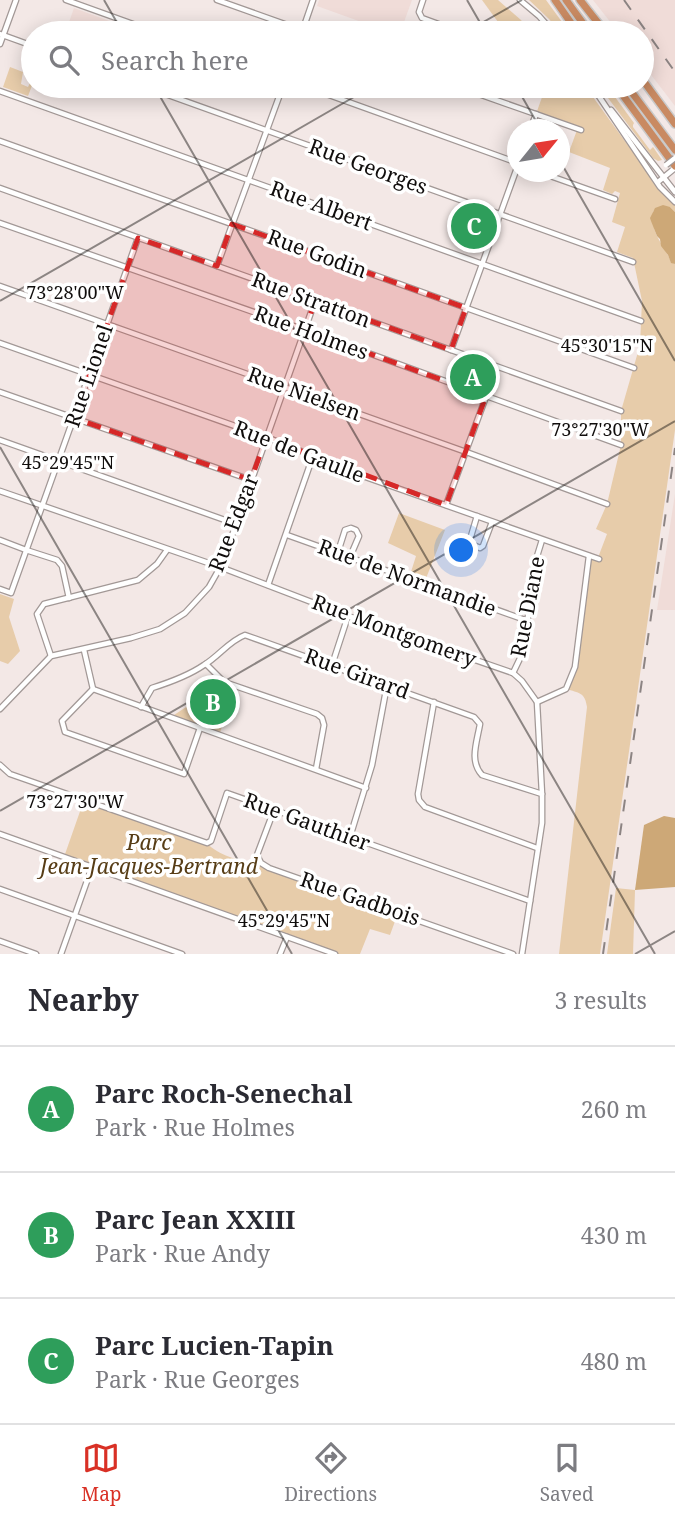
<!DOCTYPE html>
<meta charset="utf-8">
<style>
body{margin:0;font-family:"Noto Serif",serif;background:#f2f2f3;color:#2b2b33}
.compass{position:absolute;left:507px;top:119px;width:63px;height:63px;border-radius:50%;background:#fff;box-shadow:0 4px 18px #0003;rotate:60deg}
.you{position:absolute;left:462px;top:551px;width:24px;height:24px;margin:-18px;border:5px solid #fff;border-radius:50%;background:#1a73e8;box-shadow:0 0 0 10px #1a73e833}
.badge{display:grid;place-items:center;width:46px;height:46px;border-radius:50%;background:#d93025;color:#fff;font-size:23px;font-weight:700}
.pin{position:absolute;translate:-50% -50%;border:4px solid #fff;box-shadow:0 2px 7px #0006}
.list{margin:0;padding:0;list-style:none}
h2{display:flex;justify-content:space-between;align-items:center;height:91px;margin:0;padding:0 28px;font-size:30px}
h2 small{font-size:23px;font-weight:400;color:#7c7c81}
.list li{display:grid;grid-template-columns:46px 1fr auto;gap:21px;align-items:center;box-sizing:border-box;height:126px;padding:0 28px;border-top:2px solid #e1e1e2}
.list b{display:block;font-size:26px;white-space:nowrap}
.list p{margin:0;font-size:23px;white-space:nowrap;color:#7c7c81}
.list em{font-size:23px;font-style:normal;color:#7c7c81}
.icon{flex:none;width:38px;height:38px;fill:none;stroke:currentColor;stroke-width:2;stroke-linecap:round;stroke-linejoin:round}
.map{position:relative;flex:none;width:675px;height:954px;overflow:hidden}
.search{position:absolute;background:#fff;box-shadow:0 4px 18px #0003;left:21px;right:21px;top:21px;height:77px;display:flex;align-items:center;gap:18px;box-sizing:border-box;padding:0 24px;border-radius:38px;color:#7c7c81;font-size:26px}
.sheet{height:469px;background:#fff}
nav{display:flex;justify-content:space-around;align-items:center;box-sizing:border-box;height:98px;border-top:2px solid #e1e1e2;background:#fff;font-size:19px;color:#7c7c81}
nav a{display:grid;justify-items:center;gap:4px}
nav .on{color:#d93025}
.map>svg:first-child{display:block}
.built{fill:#f0dcd8}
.green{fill:#e7ccaa}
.forest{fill:#cda877}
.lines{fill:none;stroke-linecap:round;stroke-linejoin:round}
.minor-casing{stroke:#a29896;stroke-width:7}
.highway-casing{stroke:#cacaca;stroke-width:10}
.minor{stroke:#fff;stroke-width:4.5}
.highway{stroke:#c98a62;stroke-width:7}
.rail{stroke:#8c8483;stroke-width:2;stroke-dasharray:12 12;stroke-linecap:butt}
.minor-bridge-casing{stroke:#a29896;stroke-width:7;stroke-linecap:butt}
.minor-bridge{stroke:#fff;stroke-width:4.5}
.marked{fill:#d62828;fill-opacity:0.2;stroke:#d62828;stroke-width:5;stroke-dasharray:14 9;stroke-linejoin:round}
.ticks{fill:none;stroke:#100d0c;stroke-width:2;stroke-opacity:0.45}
.labels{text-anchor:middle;stroke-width:7;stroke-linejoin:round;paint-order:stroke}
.street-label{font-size:21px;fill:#100d0c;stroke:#fff}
.park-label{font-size:21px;font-style:italic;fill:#573d16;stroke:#fff}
.ticks-label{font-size:18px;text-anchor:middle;fill:#100d0c;stroke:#fff;stroke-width:7;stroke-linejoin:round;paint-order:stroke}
</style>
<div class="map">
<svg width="675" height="954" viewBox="0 0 675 954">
<rect width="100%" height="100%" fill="#f3e8e6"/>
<g class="built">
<polygon points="319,0 412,0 400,33 392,33 317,6"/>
<polygon points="593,0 675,0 675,106 642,63 642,33 619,33"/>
<polygon points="74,8 142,33 77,33 67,28"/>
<polygon points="675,491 675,610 657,610 675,494"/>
</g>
<g class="green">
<polygon points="482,0 498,0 521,20 530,33 506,33"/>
<polygon points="529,0 546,0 570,33 561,33 549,19"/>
<polygon points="10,67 23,72 21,84 28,87 31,81 33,83 28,96 3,87"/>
<path d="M546,86H585L648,173C653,186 664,196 675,204V212L670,207L653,211C651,236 663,242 671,262L675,264V430L600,954H559L587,707C585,692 579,693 566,689L575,667L589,556L599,559V555L607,534L596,529L607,504L621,445V411L640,345L642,301L633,258L617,252L625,227L612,222L620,193L615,191L612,194L603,190L610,168L569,152L577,130L536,114Z"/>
<polygon points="599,86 607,86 634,123 633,125 633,127 650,150 653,147 662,160 658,161 653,158"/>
<polygon points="464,206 491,215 492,218 482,248 463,241 466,231 457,227"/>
<polygon points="466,359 489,367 482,390 458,382"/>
<polygon points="399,513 445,530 425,581 410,575 416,556 388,543"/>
<polygon points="0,594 14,599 9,617 20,651 8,664 0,661"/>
<polygon points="224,682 237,686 219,735 171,717"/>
<path d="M84,800L207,843C218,856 245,863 261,863L398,913L390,935L370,929L360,954H338L64,857Z"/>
<polygon points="616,888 635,890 633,954 607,954"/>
</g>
<g class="forest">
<polygon points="663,205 670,207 675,212 675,264 671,263 668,255 661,246 660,239 657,236 651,221 650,218 655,208"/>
<polygon points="664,816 675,818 675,887 635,890 644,825"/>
</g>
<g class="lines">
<g class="minor-casing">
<g id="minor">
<polyline points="66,0 158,33"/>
<polyline points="217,0 310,33"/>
<polyline points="423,0 419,12 422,18 463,33"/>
<polyline points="520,0 539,16 554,33"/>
<polyline points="302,32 313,0"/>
<polyline points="0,34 33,46"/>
<polyline points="0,44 16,0"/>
<polyline points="143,86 633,262"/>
<polyline points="304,86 518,163"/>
<polyline points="456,86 581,130"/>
<polyline points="592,86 660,187 675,202"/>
<polyline points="0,91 641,321"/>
<polyline points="611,110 675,192"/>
<polyline points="530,130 536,114"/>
<polyline points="0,141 634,368"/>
<polyline points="539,172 615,199"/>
<polyline points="658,182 675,168"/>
<polyline points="0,188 621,411"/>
<polyline points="0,223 305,330 621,445"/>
<polyline points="217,266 283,86"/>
<polyline points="0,286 469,453 607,504"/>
<polyline points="0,343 266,437 313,456 337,467 599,559"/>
<polyline points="451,350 518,165"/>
<polyline points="0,392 251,480"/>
<polyline points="0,440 236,524"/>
<polyline points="0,491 220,567 348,616 513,673 522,681 537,702 542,794 542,823 522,954"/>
<polyline points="446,505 497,367"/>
<polyline points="477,516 469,543 480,548 483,546 492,522"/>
<polyline points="287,535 528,621"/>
<polyline points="0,540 26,550 57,560 62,566 69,598"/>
<polyline points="338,552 345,530 351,528 356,530 359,536 350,557"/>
<polyline points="268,585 313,456"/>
<polyline points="0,589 11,593 138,238"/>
<polyline points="84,650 93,689"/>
<polyline points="51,656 37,614 44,604 138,580 157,564 167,550"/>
<polyline points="206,664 224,682 317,714 322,718 324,725 316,769"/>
<polyline points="332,665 348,616"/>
<polyline points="513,673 524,650 534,566 542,540"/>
<polyline points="93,689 366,788"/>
<polyline points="93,689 62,721 65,732 184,774 200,728"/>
<polyline points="434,702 418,794 419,800 425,807 537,848"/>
<polyline points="537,702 566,689 575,667 589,556"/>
<path d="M141,707L152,688C171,682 188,676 204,665C219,656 229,641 245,635L474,717L480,724C477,742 469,761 482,775L542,794"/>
<polyline points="0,709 51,656 131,638 160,629 185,613 209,587 222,564 315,301"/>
<polyline points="0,765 10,774 207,843 211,841 227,793 530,901"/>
<polyline points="274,810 257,855 261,863 269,868 513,954"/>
<polyline points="0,834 335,954"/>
<polyline points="350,837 372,765 387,685"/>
<polyline points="0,889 182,954"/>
<polyline points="0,941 36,954"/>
<polyline points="61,954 92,867"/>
<polyline points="280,954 287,937"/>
</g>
</g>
<g class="highway-casing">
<g id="highway">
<polyline points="555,0 578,33"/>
<polyline points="566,0 590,33"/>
<polyline points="580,0 606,33"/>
<polyline points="642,79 675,124"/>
<polyline points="616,86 675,166"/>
<polyline points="627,86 675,150"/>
</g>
</g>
<use href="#minor" class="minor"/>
<use href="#highway" class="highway"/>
<g class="rail">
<polyline points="624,0 675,72"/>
<polyline points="603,954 675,448"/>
</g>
<g class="minor-bridge-casing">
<polyline id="minor-bridge" points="666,165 675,158"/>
</g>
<use href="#minor-bridge" class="minor-bridge"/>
</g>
<path class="marked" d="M232,224L466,308L451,350L315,301L305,330L486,396L446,505L266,438L251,480L74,418L138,238L217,266Z"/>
<path class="ticks" d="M104,0L123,33M467,0L486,33M464,33L522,0M154,86L655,954M516,86L541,130M560,161L675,361M0,301L373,86M0,447L292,954M0,811L675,421M635,954L675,931"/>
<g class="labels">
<g class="street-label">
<text transform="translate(368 167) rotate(20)" y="7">Rue Georges</text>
<text transform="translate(321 206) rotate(20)" y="7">Rue Albert</text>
<text transform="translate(317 254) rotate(20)" y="7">Rue Godin</text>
<text transform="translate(311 300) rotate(20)" y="7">Rue Stratton</text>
<text transform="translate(311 333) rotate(20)" y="7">Rue Holmes</text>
<text transform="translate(89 376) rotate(-71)" y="7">Rue Lionel</text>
<text transform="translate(304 394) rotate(20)" y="7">Rue Nielsen</text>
<text transform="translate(299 452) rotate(21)" y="7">Rue de Gaulle</text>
<text transform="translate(234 523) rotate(-69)" y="7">Rue Edgar</text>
<text transform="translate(407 578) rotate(20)" y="7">Rue de Normandie</text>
<text transform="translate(528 607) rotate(-79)" y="7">Rue Diane</text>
<text transform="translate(394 631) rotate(20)" y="7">Rue Montgomery</text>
<text transform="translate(357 674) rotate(20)" y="7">Rue Girard</text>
<text transform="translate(307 822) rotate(20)" y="7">Rue Gauthier</text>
<text transform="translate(360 899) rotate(19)" y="7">Rue Gadbois</text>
</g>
<g class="park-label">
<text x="149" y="850">Parc<tspan x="149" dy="24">Jean-Jacques-Bertrand</tspan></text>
</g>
</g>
<g class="ticks-label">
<text x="75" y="299">73°28'00"W</text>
<text x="607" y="352">45°30'15"N</text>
<text x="600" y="436">73°27'30"W</text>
<text x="68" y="469">45°29'45"N</text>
<text x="75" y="808">73°27'30"W</text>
<text x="284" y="927">45°29'45"N</text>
</g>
</svg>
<svg class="compass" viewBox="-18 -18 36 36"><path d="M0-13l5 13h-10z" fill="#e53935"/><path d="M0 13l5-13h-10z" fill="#7c7c81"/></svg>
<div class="you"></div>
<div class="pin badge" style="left:473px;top:377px;background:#2e9e5b">A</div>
<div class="pin badge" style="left:213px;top:702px;background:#2e9e5b">B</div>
<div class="pin badge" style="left:474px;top:226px;background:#2e9e5b">C</div>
<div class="search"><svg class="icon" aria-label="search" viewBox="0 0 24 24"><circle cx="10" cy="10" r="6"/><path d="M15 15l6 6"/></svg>Search here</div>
</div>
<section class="sheet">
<h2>Nearby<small>3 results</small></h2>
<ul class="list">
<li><span class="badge" style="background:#2e9e5b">A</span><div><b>Parc Roch-Senechal</b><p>Park · Rue Holmes</p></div><em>260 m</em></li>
<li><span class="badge" style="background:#2e9e5b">B</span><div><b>Parc Jean XXIII</b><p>Park · Rue Andy</p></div><em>430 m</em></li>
<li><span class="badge" style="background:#2e9e5b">C</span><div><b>Parc Lucien-Tapin</b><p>Park · Rue Georges</p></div><em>480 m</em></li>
</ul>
</section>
<nav>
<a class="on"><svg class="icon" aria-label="map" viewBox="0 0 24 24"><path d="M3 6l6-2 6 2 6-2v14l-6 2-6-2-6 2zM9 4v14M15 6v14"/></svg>Map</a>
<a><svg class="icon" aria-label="directions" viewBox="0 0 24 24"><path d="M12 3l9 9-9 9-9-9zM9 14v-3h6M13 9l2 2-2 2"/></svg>Directions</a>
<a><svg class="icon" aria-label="saved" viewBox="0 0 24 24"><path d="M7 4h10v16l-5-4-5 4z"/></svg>Saved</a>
</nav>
